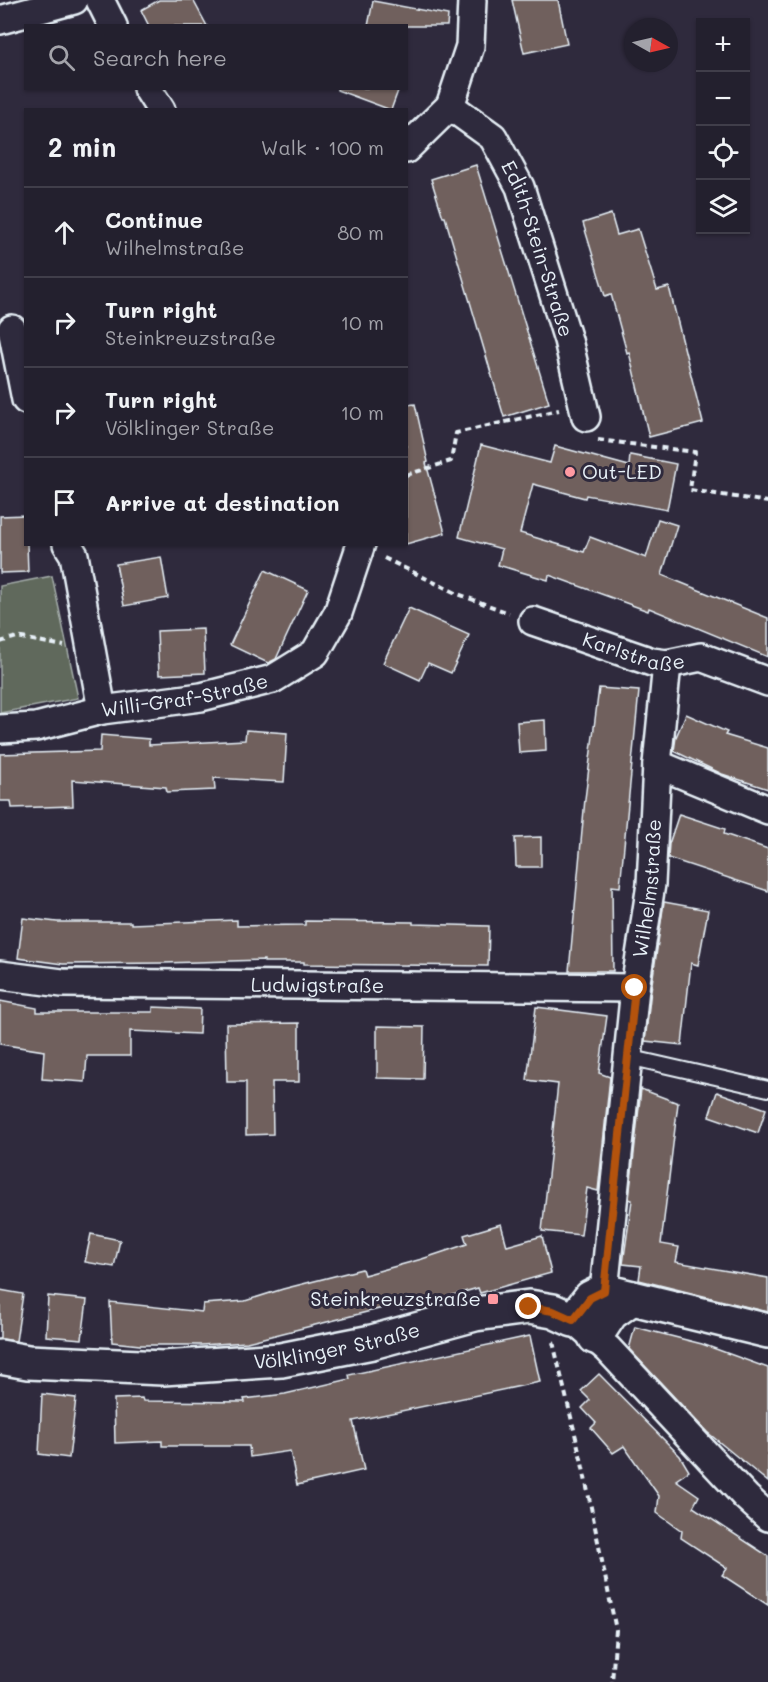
<!DOCTYPE html>
<meta charset="utf-8">
<style>
body{margin:0;font-family:Mali,sans-serif;background:#2b2836;color:#f1f3f6}
.controls{position:absolute;right:18px;top:18px;display:grid;overflow:hidden;border-radius:0px;box-shadow:0 2px 4px #0004}
.controls button{width:54px;height:54px;display:grid;place-items:center;padding:0;border:0;border-bottom:2px solid #403e4a;background:#23202e;color:#f1f3f6;font:30px sans-serif}
.compass{position:absolute;left:624px;top:18px;width:54px;height:54px;border-radius:50%;background:#23202e;box-shadow:0 2px 4px #0004;rotate:98deg}
.stop{position:absolute;width:18px;height:18px;margin:-14px;border:4px solid #b45309;border-radius:50%;background:#fff}
.stop.end{background:#b45309;border-color:#fff;box-shadow:0 2px 6px #0008}
.list{margin:0;padding:0;list-style:none}
h2{display:flex;justify-content:space-between;align-items:center;height:78px;margin:0;padding:0 24px;font-size:26px}
h2 small{font-size:20px;font-weight:400;color:#a3a3aa}
.list li{display:grid;grid-template-columns:39px 1fr auto;gap:18px;align-items:center;box-sizing:border-box;height:90px;padding:0 24px;border-top:2px solid #403e4a}
.list b{display:block;font-size:22px;white-space:nowrap}
.list p{margin:0;font-size:20px;white-space:nowrap;color:#a3a3aa}
.list em{font-size:20px;font-style:normal;color:#a3a3aa}
.icon{flex:none;width:33px;height:33px;fill:none;stroke:currentColor;stroke-width:2;stroke-linecap:round;stroke-linejoin:round}
.map{position:relative;flex:none;width:768px;height:1682px;overflow:hidden}
.search{position:absolute;background:#23202e;box-shadow:0 2px 4px #0004;left:24px;top:24px;width:384px;height:66px;display:flex;align-items:center;gap:15px;box-sizing:border-box;padding:0 21px;border-radius:0px;color:#a3a3aa;font-size:22px}
.panel{position:absolute;background:#23202e;box-shadow:0 2px 4px #0004;left:24px;top:108px;width:384px;height:438px;border-radius:0px}
.map>svg:first-child{display:block}
.green{fill:#61695c;stroke:#a4adaa;stroke-width:1.5}
.building{fill:#6f605d;stroke:#e8f1f8;stroke-width:1.5}
.lines{fill:none;stroke-linecap:round;stroke-linejoin:round}
.lane-casing{stroke:#e8f1f8;stroke-width:18}
.street-casing{stroke:#e8f1f8;stroke-width:32}
.secondary-casing{stroke:#e8f1f8;stroke-width:38}
.path{stroke:#e8f1f8;stroke-width:4;stroke-dasharray:6 4.5;stroke-linecap:butt}
.lane{stroke:#2f2a3d;stroke-width:14}
.street{stroke:#2f2a3d;stroke-width:27}
.secondary{stroke:#2f2a3d;stroke-width:33}
.route{stroke:#b45309;stroke-width:8}
.poi-dot{fill:#ff9aa2;stroke:#2f2a3d;stroke-width:2}
.labels{text-anchor:middle;stroke-width:6;stroke-linejoin:round;paint-order:stroke}
.street-label{font-size:20px;fill:#e8f1f8;stroke:#2f2a3d}
.poi-label{font-size:20px;fill:#e8f1f8;stroke:#2f2a3d;text-anchor:start}
</style>
<div class="map">
<svg width="768" height="1682" viewBox="0 0 768 1682">
<rect width="100%" height="100%" fill="#2f2a3d"/>
<filter id="ink" filterUnits="userSpaceOnUse"><feTurbulence type="fractalNoise" baseFrequency=".0167" numOctaves="2"/><feDisplacementMap in="SourceGraphic" scale="12" xChannelSelector="R" yChannelSelector="G"/><feConvolveMatrix kernelMatrix="1 2 1 2 8 2 1 2 1" color-interpolation-filters="sRGB"/></filter>
<g filter="url(#ink)">
<polygon class="green" points="52,576 78,698 0,713 0,586"/>
<g class="building">
<polygon points="159,0 193,0 207,26 149,26 141,10"/>
<polygon points="512,0 558,0 567,44 524,53"/>
<polygon points="373,1 448,15 447,26 368,26"/>
<polygon points="337,88 399,88 391,110 337,90"/>
<polygon points="476,165 549,403 504,417 445,217 443,217 431,179"/>
<polygon points="611,214 617,235 638,229 657,290 669,287 703,423 649,437 629,352 627,353 611,294 605,296 583,223"/>
<polygon points="415,404 428,462 426,463 445,533 406,544 406,405"/>
<polygon points="481,445 550,463 555,446 629,466 630,455 676,464 667,510 586,495 585,498 533,484 520,533 584,552 590,537 646,558 658,519 677,525 662,575 768,618 768,657 649,608 648,611 549,575 548,580 498,565 502,549 459,537"/>
<polygon points="26,515 28,572 0,573 0,516"/>
<polygon points="161,557 168,598 124,606 116,564"/>
<polygon points="265,570 308,590 276,659 268,663 230,645"/>
<polygon points="409,608 469,635 451,673 428,663 420,680 383,663"/>
<polygon points="203,629 205,673 159,675 157,631"/>
<polygon points="599,688 639,691 620,887 612,886 613,971 569,971 585,799"/>
<polygon points="686,714 727,732 725,735 768,748 768,789 722,774 674,751 676,737"/>
<polygon points="545,720 546,751 519,753 517,722"/>
<polygon points="246,730 287,733 284,782 214,778 215,790 167,792 166,787 72,780 73,806 12,808 11,801 0,801 0,754 100,751 101,735 149,739 149,745 245,740"/>
<polygon points="679,814 725,829 724,834 768,849 768,891 668,858 669,844"/>
<polygon points="541,837 541,867 516,867 515,838"/>
<polygon points="664,902 708,910 698,965 691,963 682,1045 645,1041 651,990"/>
<polygon points="23,918 57,922 131,922 131,924 237,920 237,926 305,925 305,921 413,922 413,924 489,926 488,966 304,964 304,962 264,962 264,960 164,963 63,964 18,958"/>
<polygon points="0,1001 37,1008 37,1012 153,1012 153,1007 200,1009 199,1034 130,1031 130,1056 87,1056 85,1082 42,1079 44,1051 0,1044"/>
<polygon points="536,1007 607,1016 599,1073 610,1077 598,1191 587,1188 581,1235 542,1231 558,1084 527,1080"/>
<polygon points="299,1023 299,1082 272,1082 273,1134 246,1135 246,1082 227,1082 226,1024"/>
<polygon points="377,1026 424,1027 423,1079 377,1078"/>
<polygon points="641,1089 678,1103 661,1244 679,1247 676,1262 768,1278 768,1312 639,1280 641,1266 623,1264 632,1200 629,1199"/>
<polygon points="717,1092 766,1109 758,1133 709,1116"/>
<polygon points="501,1224 507,1246 542,1236 551,1273 480,1293 478,1288 401,1310 399,1304 247,1342 201,1345 140,1345 112,1342 110,1302 202,1312 203,1304 245,1301 283,1289 362,1269 364,1275 422,1259 467,1244 464,1235"/>
<polygon points="91,1234 120,1240 114,1267 85,1262"/>
<polygon points="0,1290 23,1294 16,1341 0,1339"/>
<polygon points="48,1296 87,1300 82,1339 46,1336"/>
<polygon points="635,1327 702,1344 768,1368 768,1482 707,1432 629,1349"/>
<polygon points="530,1336 540,1382 353,1421 364,1470 297,1485 290,1451 250,1457 249,1446 162,1446 162,1441 115,1443 114,1399 142,1398 143,1401 245,1402 244,1399 285,1394 350,1379 349,1375"/>
<polygon points="599,1374 680,1456 689,1471 676,1480 699,1496 693,1507 768,1556 768,1605 722,1575 727,1568 681,1538 682,1531 657,1513 659,1496 624,1446 613,1453 591,1428 596,1423 582,1408 590,1400 581,1391"/>
<polygon points="42,1394 76,1398 69,1458 39,1454"/>
</g>
<g class="lines">
<g class="lane-casing">
<polyline id="lane" points="628,1057 768,1089"/>
</g>
<g class="street-casing">
<g id="street">
<polyline points="100,0 113,26"/>
<polyline points="0,20 74,0"/>
<polyline points="147,88 161,110"/>
<path id="s1" d="M450,106L493,137L520,187L568,340L586,417"/>
<polyline points="406,149 450,106 470,46 472,0"/>
<polyline points="12,329 26,400"/>
<polyline points="67,544 74,555 102,710"/>
<path id="s2" d="M533,621L652,662L667,664L701,657L768,682"/>
<path id="s3" d="M0,729L36,727L102,710L201,697L273,679L315,653L338,613L361,544"/>
<polyline points="657,764 768,810"/>
<path id="s4" d="M0,975L62,983L635,988"/>
<path id="s5" d="M604,1291L635,988L651,884L657,764L667,664"/>
<polyline points="580,1325 608,1349 746,1497 768,1517"/>
</g>
</g>
<g class="secondary-casing">
<g id="secondary">
<polyline points="595,1337 611,1313 632,1298"/>
<path id="s6" d="M0,1357L28,1362L163,1368L281,1360L372,1342L475,1314L529,1307L553,1311L573,1320L590,1298L604,1291L768,1331"/>
</g>
</g>
<g class="path">
<polyline points="598,440 695,452 690,490 768,502"/>
<polyline points="406,475 451,461 456,433 559,410"/>
<polyline points="384,558 458,594 509,613"/>
<polyline points="0,642 17,637 64,646"/>
<polyline points="553,1342 582,1463 616,1630 612,1682"/>
</g>
<use href="#lane" class="lane"/>
<use href="#street" class="street"/>
<use href="#secondary" class="secondary"/>
</g>
</g>
<g class="lines" filter="url(#ink)">
<polyline class="route" points="529,1307 553,1311 573,1320 590,1298 604,1291 635,988"/>
</g>
<g class="poi-dot">
<circle cx="570" cy="472" r="6"/>
<rect x="487" y="1293" width="12" height="12" rx="3"/>
</g>
<g class="labels">
<g class="street-label">
<text dy="7" stroke="none"><textPath href="#s1" startOffset="174">Edith-Stein-Straße</textPath></text>
<text dy="7" stroke="none"><textPath href="#s2" startOffset="106">Karlstraße</textPath></text>
<text dy="7" stroke="none"><textPath href="#s3" startOffset="188">Willi-Graf-Straße</textPath></text>
<text dy="7" stroke="none"><textPath href="#s5" startOffset="405">Wilhelmstraße</textPath></text>
<text dy="7" stroke="none"><textPath href="#s4" startOffset="318">Ludwigstraße</textPath></text>
<text dy="7" stroke="none"><textPath href="#s6" startOffset="339">Völklinger Straße</textPath></text>
</g>
<g class="poi-label">
<text x="582" y="479">Out-LED</text>
<text x="481" y="1306" text-anchor="end">Steinkreuzstraße</text>
</g>
</g>
</svg>
<div class="controls">
<button>+</button>
<button>−</button>
<button><svg class="icon" aria-label="locate" viewBox="0 0 24 24"><circle cx="12" cy="12" r="6"/><path d="M12 2v4M12 18v4M2 12h4M18 12h4"/></svg></button>
<button><svg class="icon" aria-label="layers" viewBox="0 0 24 24"><path d="M12 4l9 5-9 5-9-5zM3 14l9 5 9-5"/></svg></button>
</div>
<svg class="compass" viewBox="-18 -18 36 36"><path d="M0-13l5 13h-10z" fill="#e53935"/><path d="M0 13l5-13h-10z" fill="#a3a3aa"/></svg>
<div class="stop" style="left:635px;top:988px"></div>
<div class="stop end" style="left:529px;top:1307px"></div>
<div class="search"><svg class="icon" aria-label="search" viewBox="0 0 24 24"><circle cx="10" cy="10" r="6"/><path d="M15 15l6 6"/></svg>Search here</div>
<section class="panel">
<h2>2 min<small>Walk · 100 m</small></h2>
<ul class="list">
<li><svg class="icon" aria-label="ahead" viewBox="0 0 24 24"><path d="M12 20V5M6 11l6-6 6 6"/></svg><div><b>Continue</b><p>Wilhelmstraße</p></div><em>80 m</em></li>
<li><svg class="icon" aria-label="right" viewBox="0 0 24 24"><path d="M7 20v-9h11M14 6l5 5-5 5"/></svg><div><b>Turn right</b><p>Steinkreuzstraße</p></div><em>10 m</em></li>
<li><svg class="icon" aria-label="right" viewBox="0 0 24 24"><path d="M7 20v-9h11M14 6l5 5-5 5"/></svg><div><b>Turn right</b><p>Völklinger Straße</p></div><em>10 m</em></li>
<li><svg class="icon" aria-label="arrive" viewBox="0 0 24 24"><path d="M6 21V4h12l-3 4 3 4H6"/></svg><div><b>Arrive at destination</b></div></li>
</ul>
</section>
</div>
